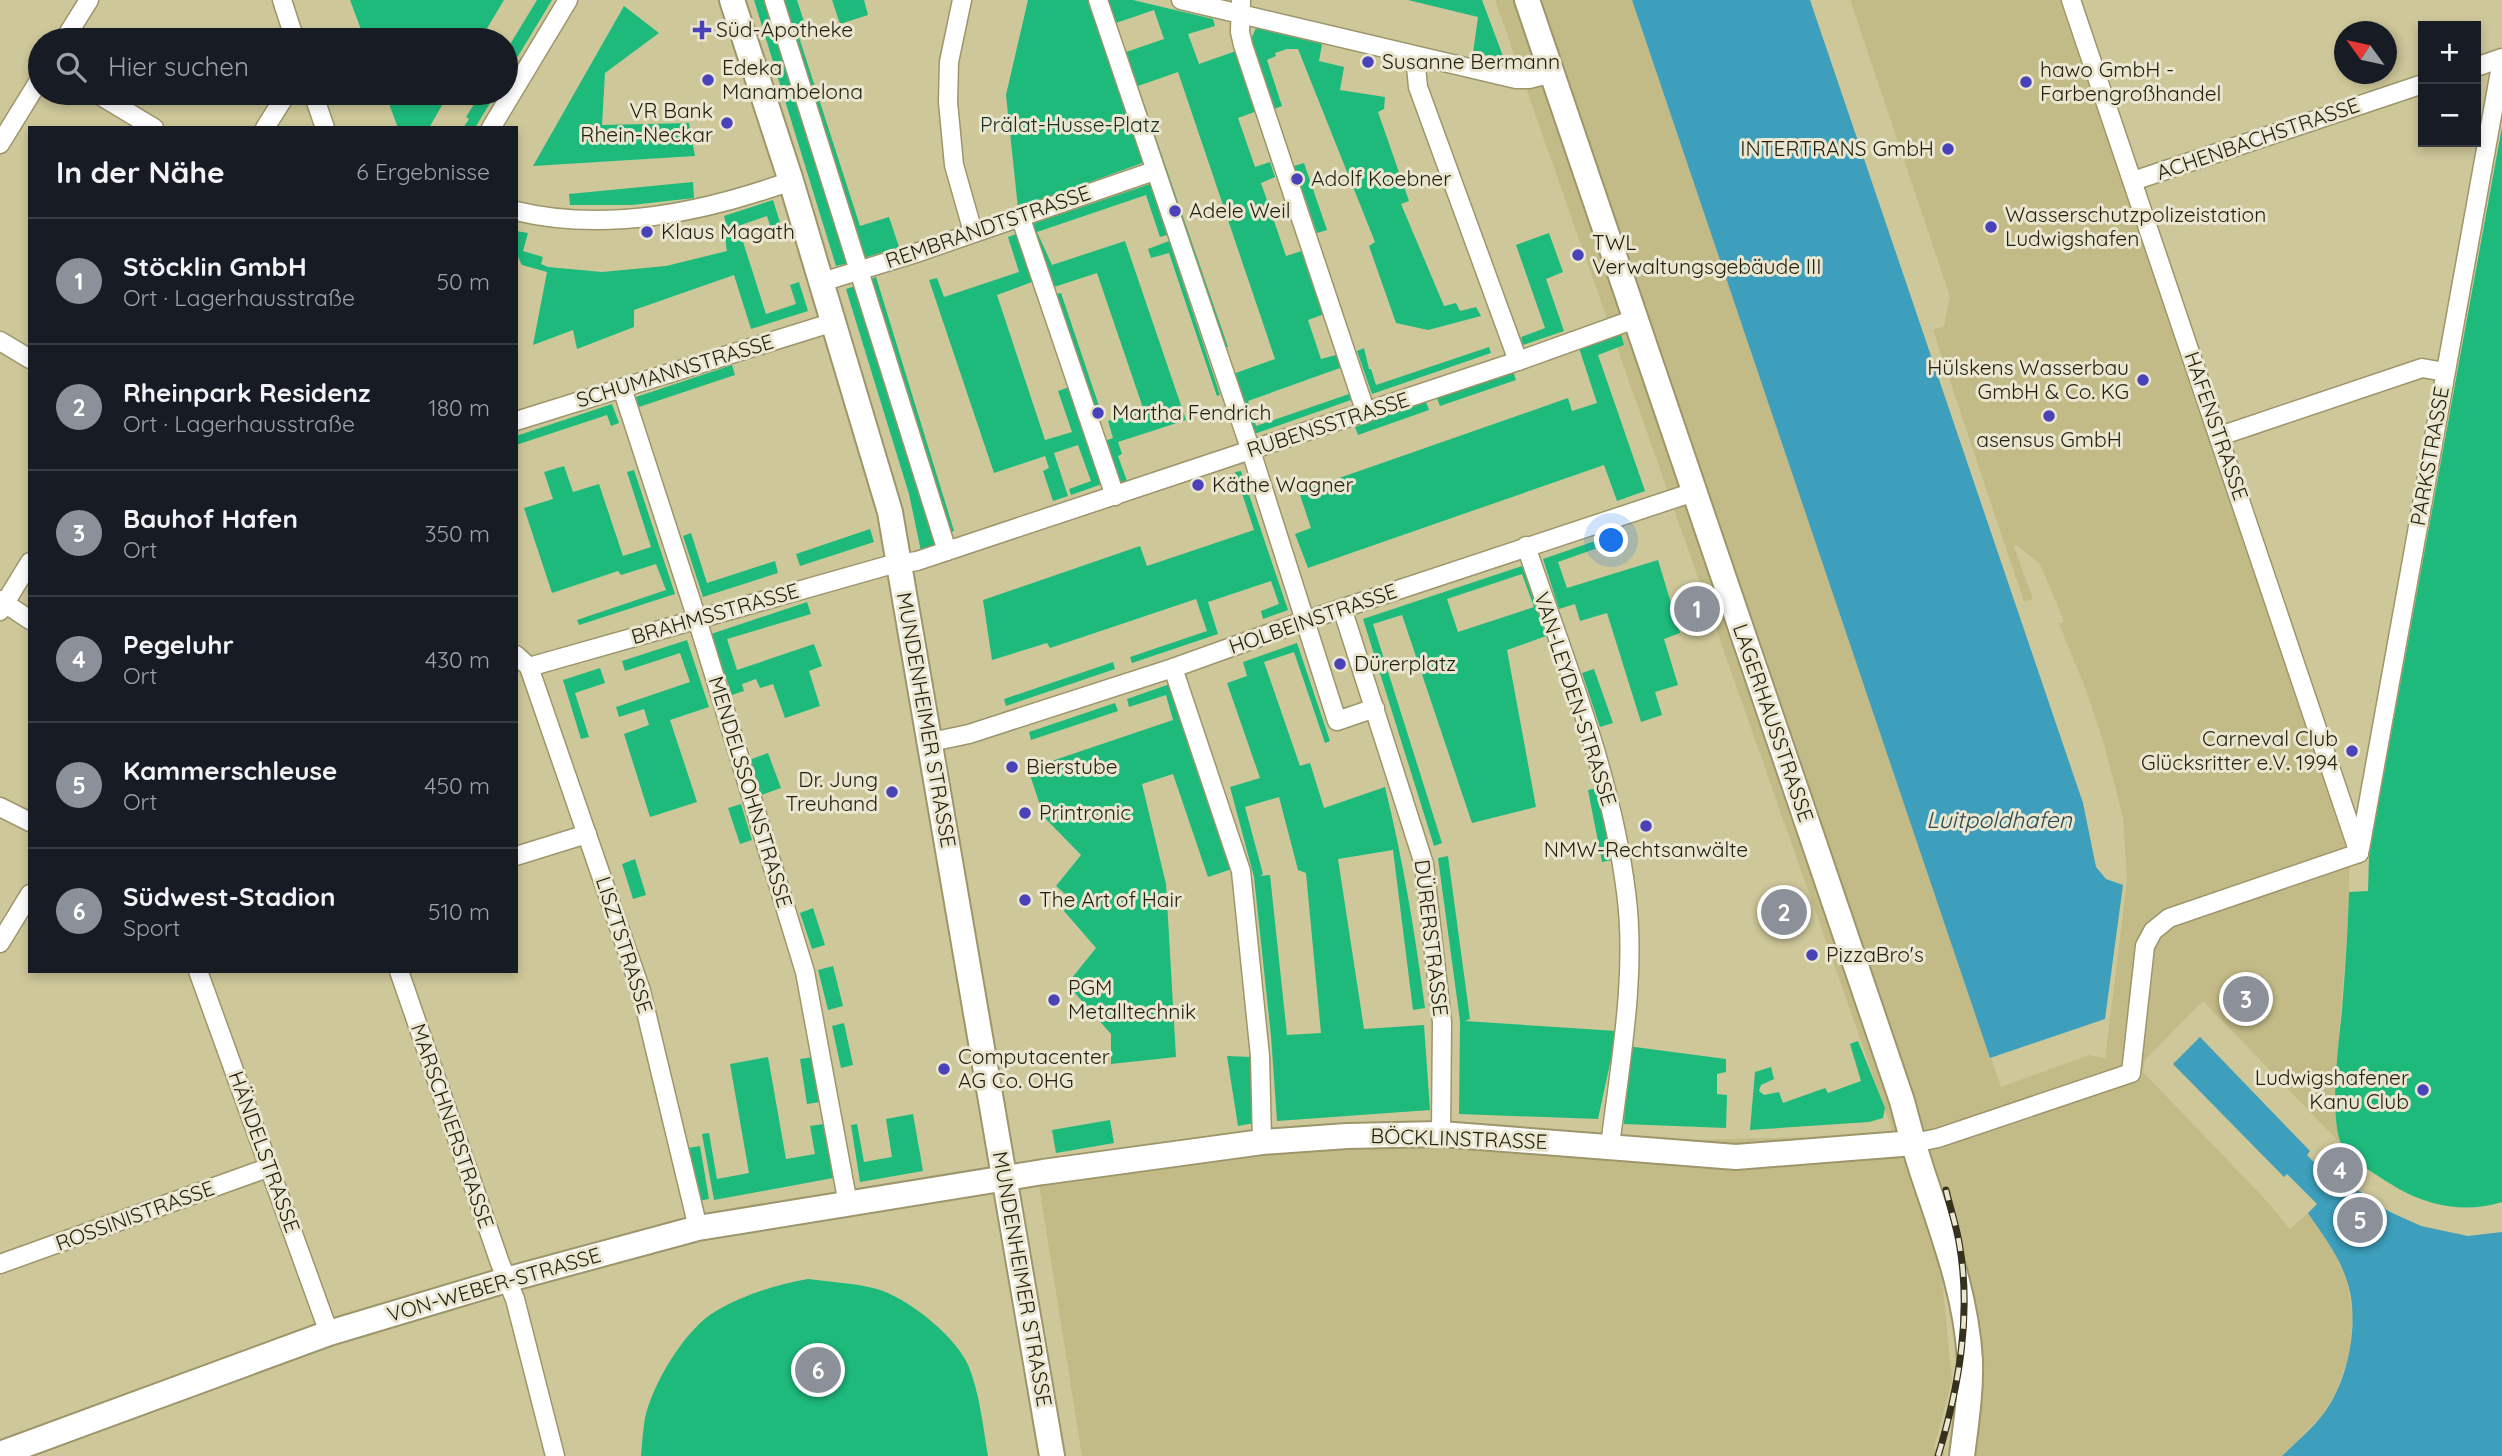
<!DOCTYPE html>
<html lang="de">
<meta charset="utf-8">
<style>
body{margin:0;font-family:Quicksand,sans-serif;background:#20242c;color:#f1f3f6}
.controls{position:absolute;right:21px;top:21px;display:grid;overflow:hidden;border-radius:0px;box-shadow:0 4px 10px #0003}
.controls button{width:63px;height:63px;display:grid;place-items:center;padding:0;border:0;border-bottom:2px solid #363941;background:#171b24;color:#f1f3f6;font:35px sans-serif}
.compass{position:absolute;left:2334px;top:21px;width:63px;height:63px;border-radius:50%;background:#171b24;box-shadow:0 4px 10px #0003;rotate:303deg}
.you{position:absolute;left:1612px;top:541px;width:24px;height:24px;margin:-18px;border:5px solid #fff;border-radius:50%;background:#1a73e8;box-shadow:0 0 0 10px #1a73e833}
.badge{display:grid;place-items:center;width:46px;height:46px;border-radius:50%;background:#8c9099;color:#fff;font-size:23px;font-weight:700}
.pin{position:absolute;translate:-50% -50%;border:4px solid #fff;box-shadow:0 2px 7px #0006}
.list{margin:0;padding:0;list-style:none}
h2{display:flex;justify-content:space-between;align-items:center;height:91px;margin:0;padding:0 28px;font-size:30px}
h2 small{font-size:23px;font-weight:400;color:#9ea1a6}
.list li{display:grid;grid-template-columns:46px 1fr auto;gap:21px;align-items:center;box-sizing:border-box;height:126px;padding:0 28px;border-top:2px solid #363941}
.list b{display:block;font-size:26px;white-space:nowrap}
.list p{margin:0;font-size:23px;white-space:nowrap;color:#9ea1a6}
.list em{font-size:23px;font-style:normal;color:#9ea1a6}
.icon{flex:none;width:38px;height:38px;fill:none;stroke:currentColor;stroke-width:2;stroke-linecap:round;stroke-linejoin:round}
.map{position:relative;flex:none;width:2502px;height:1456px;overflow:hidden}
.search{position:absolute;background:#171b24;box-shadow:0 4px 10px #0003;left:28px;top:28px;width:490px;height:77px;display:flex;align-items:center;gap:18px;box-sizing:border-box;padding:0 24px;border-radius:38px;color:#9ea1a6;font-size:26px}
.panel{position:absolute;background:#171b24;box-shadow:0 4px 10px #0003;left:28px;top:126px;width:490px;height:847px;border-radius:0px}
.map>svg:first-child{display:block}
.built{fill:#c3bb87}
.green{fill:#1eba7c;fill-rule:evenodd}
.water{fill:#3d9fbb}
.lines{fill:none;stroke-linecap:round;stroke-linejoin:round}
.street-casing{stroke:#9d966b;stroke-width:21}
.secondary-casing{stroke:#9d966b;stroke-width:28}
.street{stroke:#fff;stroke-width:18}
.secondary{stroke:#fff;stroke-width:24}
.rail-casing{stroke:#35311d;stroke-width:7}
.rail{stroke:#eae6d0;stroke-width:4.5;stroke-dasharray:13;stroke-linecap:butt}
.poi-dot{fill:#4a42b9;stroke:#eae6d0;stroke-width:2.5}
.labels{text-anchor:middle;stroke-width:6;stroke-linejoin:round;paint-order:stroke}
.poi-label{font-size:21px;fill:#221f0e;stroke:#eae6d0;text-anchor:start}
.park-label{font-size:21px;fill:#173023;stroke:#eae6d0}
.street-label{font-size:21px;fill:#221f0e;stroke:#eae6d0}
.water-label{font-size:23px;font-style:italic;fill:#2a4751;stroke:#eae6d0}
</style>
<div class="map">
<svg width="2502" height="1456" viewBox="0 0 2502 1456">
<rect width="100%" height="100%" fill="#cec79a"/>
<polygon class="built" points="1495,0 1632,0 2001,1087 2089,1055 2105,1058 2127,881 2123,817 2104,744 2086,690 2059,624 2064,621 2040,564 2016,545 2014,546 2033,599 2024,602 1933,330 1944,326 1950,296 1850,0 2060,0 2350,849 2348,920 2336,1076 2337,1125 2342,1145 2203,1001 2145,1060 2143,1072 2263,1197 2290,1229 2308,1213 2332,1247 2347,1280 2353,1316 2349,1356 2335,1395 2323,1414 2282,1456 1971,1456 1978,1410 1942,1279 1952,1380 1934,1448 1945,1452 1944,1456 1082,1456 1039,1185 1211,1151 1894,1135"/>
<g class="green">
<polygon points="350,0 504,0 480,40 365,40"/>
<polygon points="537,0 552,0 506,76 506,51"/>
<polygon points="754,0 768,0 849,263 836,266"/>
<polygon points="782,0 797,0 806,28 797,31 860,226 889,217 899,247 864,258"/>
<polygon points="832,0 864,0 868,15 840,24"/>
<polygon points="1028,0 1092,0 1145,162 1018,208 1006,95"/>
<path d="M1104,0H1133L1213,19L1215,26L1188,34L1199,64L1236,51L1257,111L1238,118L1255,167L1270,162L1275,177L1261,183L1286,256L1305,250L1327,313L1308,320L1321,359L1336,355L1340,368L1248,401L1256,426L1349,394L1351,400L1254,434L1233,374L1275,359L1178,72L1138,86L1228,347L1224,348ZM1154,10L1164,39L1126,52L1116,23Z"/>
<polygon points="1408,0 1482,0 1504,59 1473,53 1478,17"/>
<polygon points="624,6 659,33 605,73 602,125 689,123 695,156 533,166"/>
<polygon points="1256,28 1322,44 1319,61 1344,67 1340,90 1385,97 1384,109 1378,112 1409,201 1401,204 1444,306 1456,303 1460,311 1476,307 1481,316 1428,330 1396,323 1369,246 1375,242 1298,49 1287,49 1275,53 1276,56 1267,60 1282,106 1274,109 1253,46 1252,37"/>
<polygon points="385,93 449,93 429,128 398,128"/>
<polygon points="481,93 496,93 475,128 463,128 469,119 466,117"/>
<path d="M2502,127V1202C2466,1213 2432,1207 2399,1189C2383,1179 2349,1160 2341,1143C2329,1115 2339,1042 2342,1010C2345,971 2348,931 2349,892L2368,891L2369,856Z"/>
<polygon points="1304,163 1327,230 1317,233 1294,166"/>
<polygon points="693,182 694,198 632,205 570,205 569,194"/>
<polygon points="1150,184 1167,235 1160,237 1146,195 1037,232 1052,265 1125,241 1186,420 1118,442 1122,454 1118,456 1127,481 1119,483 1105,441 1113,438 1108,421 1143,408 1097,273 1054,287 1032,224"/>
<path d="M773,200L783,232L773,235L767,216L738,226L766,314L796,304L790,285L799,282L808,311L751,329L734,275L634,310V327L577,349L573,330L533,345L547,272L522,265L516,253V231L528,233L523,251L543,257L541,264L548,267L602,272L666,266L727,251C724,238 728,229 724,216Z"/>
<polygon points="1549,233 1563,272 1546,279 1564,331 1523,345 1521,337 1545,328 1516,245"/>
<polygon points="1016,234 1032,282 997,295 1045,440 1072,432 1058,391 1069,387 1102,484 1071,495 1069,489 1091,481 1078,445 1054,453 1068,496 1053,501 1043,471 1049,468 1045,456 994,473 929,280 937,278 944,297 1019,272 1008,237"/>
<polygon points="1169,241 1220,395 1217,396 1169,253 1151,258 1148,249"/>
<polygon points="876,277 954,531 948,533 870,279"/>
<polygon points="858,285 939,550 922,556 909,494 846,289"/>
<polygon points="1061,293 1099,406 1094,408 1056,294"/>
<polygon points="1621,334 1624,345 1598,355 1645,491 1617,501 1604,465 1308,568 1295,534 1311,528 1299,492 1568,398 1572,411 1597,403 1579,348"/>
<polygon points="1489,347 1491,353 1372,394 1357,351 1364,348 1369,369 1371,369 1376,385"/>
<polygon points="732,365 735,375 639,407 636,397"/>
<polygon points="1513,371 1516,380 1440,406 1437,398"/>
<polygon points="1426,402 1429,410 1358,435 1355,427"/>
<polygon points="612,404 619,423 611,426 607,415 516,445 516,436"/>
<polygon points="564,466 573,492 599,484 623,556 651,547 627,472 634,470 675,594 579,625 577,620 666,590 656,564 621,575 618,571 552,593 524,508 553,499 544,472"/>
<polygon points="1241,471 1288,610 1263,619 1261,611 1279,604 1271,581 1208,602 1218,634 1132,663 1130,657 1207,631 1196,599 1050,648 1047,643 992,660 983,600 1140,546 1147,566 1254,530 1235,472"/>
<polygon points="870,529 874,542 800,566 796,554"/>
<polygon points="1624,531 1626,538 1558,562 1567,588 1658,560 1680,633 1664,639 1678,685 1655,692 1662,715 1641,722 1607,613 1580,621 1575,604 1559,609 1543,559"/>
<polygon points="691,533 707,583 775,561 778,573 703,597 683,536"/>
<path d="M1522,566L1546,636L1507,650L1536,807L1472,823L1402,615L1373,624L1442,843L1434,846L1363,619ZM1522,574L1534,607L1458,632L1447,599Z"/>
<polygon points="807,602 811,614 727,639 737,670 814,644 822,666 809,671 820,706 785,718 773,684 760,688 756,679 742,684 744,691 732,695 711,634"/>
<polygon points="687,640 709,707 670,720 697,802 650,817 624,734 649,725 644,709 619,717 616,707 690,682 680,653 625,671 622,661"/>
<path d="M1297,643L1330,741L1325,743L1294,652L1264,662L1300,766L1310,763L1324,808L1385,787C1403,860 1415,933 1425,1008L1413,1010L1393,850L1338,859L1364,1029L1424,1025L1430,1110L1277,1121L1271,1036L1254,877L1230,787L1260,778L1227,683L1247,676L1243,662ZM1279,797L1298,870L1306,873L1321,1033L1287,1035L1270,875L1260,876L1263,874L1245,807Z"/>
<polygon points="1113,662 1115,669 1006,706 1004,699"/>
<polygon points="600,668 605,683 575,693 589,737 581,739 563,680"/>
<polygon points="1594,669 1613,723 1600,727 1582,673"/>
<polygon points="1170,684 1232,869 1208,877 1173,774 1142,784 1166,884 1176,1057 1111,1064 1111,1034 1067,984 1096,948 1064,911 1071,899 1056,886 1081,855 1044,817 1028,769 1173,720 1166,695 1129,707 1127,699"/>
<polygon points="1115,703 1118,711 1031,740 1029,732"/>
<polygon points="768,753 781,788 761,795 749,760"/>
<polygon points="1597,788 1612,860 1602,862 1588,790"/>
<polygon points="741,804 752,840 740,844 728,808"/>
<polygon points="1448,856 1470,1019 1465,1021 1617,1031 1598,1119 1459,1114 1460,1021 1438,858"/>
<polygon points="635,859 646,895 633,899 622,864"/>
<polygon points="813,908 825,945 812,949 800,913"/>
<polygon points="833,966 843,1006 828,1010 818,970"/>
<polygon points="844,1023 853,1065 841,1068 832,1026"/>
<polygon points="1858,1041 1885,1108 1883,1118 1869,1122 1750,1130 1755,1072 1771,1067 1774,1079 1761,1085 1759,1091 1764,1095 1779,1092 1783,1103 1825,1088 1828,1093 1861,1081 1850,1044"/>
<polygon points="1627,1046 1726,1059 1726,1072 1717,1074 1717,1094 1727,1095 1726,1128 1624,1124"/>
<polygon points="1227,1056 1252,1057 1254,1123 1238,1126"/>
<polygon points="768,1057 786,1159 815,1154 810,1126 824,1124 833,1178 714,1200 702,1134 709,1133 717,1179 749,1173 730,1064"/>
<polygon points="813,1057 820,1102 807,1104 800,1059"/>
<polygon points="913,1114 923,1171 860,1182 851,1125 857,1124 864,1162 892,1157 886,1119"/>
<polygon points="1110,1120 1114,1143 1056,1153 1052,1130"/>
<polygon points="700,1146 709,1199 698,1201 688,1148"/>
<path d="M808,1279C831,1282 854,1283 877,1289C908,1298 957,1337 969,1367C980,1395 983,1427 988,1456H641C642,1443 643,1430 645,1418C653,1383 685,1329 716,1311C745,1294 775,1285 808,1279Z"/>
</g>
<g class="water">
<polygon points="1632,0 1810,0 2083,803 2096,867 2106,879 2123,885 2105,1019 1990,1058"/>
<path d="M2200,1037L2310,1151L2307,1155L2337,1186L2343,1180L2388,1211L2421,1226L2468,1236L2502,1232V1456H2282C2296,1442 2312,1429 2324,1413C2349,1380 2361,1318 2346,1278C2338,1254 2322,1234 2308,1213L2317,1204L2287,1174L2284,1177L2173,1064Z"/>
</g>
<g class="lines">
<g class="street-casing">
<g id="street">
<polyline points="282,0 295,40"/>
<polyline points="774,0 947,551"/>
<polyline points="962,0 949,62 948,102 954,165 973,232"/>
<polyline points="1098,0 1251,451 1337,721 1375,708"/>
<polyline points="1181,0 1516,79 1529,79 1553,73"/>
<polyline points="1241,0 1240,32 1243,45 1366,413"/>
<polyline points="2071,0 2359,853"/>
<polyline points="64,40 89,0"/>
<polyline points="1415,56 1418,87 1518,361"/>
<polyline points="2476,67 2502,58"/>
<polyline points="96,93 154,128"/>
<polyline points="313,93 325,128"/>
<polyline points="265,128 287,93"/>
<polyline points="491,128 568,0"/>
<polyline points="0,144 40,79"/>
<polyline points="2133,181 2423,84"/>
<path d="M516,211C607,233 704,212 791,181"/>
<polyline points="1020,216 1115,496"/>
<polyline points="822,282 913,254 1154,171"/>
<polyline points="0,341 30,359"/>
<polyline points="622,388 697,619 805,972 848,1204"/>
<polyline points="516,421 834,322"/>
<polyline points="2220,436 2422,368 2445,372"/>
<path d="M1526,546C1564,659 1611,772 1626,892C1637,973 1620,1064 1610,1146"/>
<polyline points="0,600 30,620"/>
<polyline points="1342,608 1424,864 1442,1022 1441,1134"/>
<polyline points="0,611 30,562"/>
<polyline points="516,655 529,667 641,991 698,1228"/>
<polyline points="529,667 886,566 917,561 1518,361 1635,319"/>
<polyline points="1173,668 1241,871 1260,1056 1262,1142"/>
<polyline points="931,742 969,734 1173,668 1304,621 1694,492"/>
<polyline points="0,807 30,822"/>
<polyline points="2360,849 2502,60"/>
<polyline points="516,856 587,834"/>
<polyline points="0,943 30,894"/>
<polyline points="198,971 329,1333"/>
<polyline points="399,971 500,1263 515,1299 555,1456"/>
<polyline points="1914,1143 1938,1138 2131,1073 2145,946 2153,931 2169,918 2359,853"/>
<polyline points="0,1264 270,1167"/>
</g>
</g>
<g class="secondary-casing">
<g id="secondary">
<polyline points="732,0 791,181 890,512 1052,1456"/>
<path d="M1527,0L1902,1101C1908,1124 1914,1146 1921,1168C1942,1232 1966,1292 1970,1360C1971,1392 1966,1424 1962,1456"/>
<polyline points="0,1454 329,1333 506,1280 698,1228 1043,1172 1262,1142 1347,1136 1441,1134 1736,1157 1914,1143"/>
</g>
</g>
<use href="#street" class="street"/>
<use href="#secondary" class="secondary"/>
<g class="rail-casing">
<path id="rail" d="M1938,1456C1959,1387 1972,1314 1959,1242C1956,1225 1950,1207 1946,1190"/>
</g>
<use href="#rail" class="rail"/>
</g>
<g class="poi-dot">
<path d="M698.5 19.5h7v7h7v7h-7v7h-7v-7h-7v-7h7z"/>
<circle cx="1368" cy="62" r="7"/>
<circle cx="708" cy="80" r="7"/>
<circle cx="2026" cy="82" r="7"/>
<circle cx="727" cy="123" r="7"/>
<circle cx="1948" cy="149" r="7"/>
<circle cx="1297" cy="179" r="7"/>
<circle cx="1175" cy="211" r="7"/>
<circle cx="1991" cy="227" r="7"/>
<circle cx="647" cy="232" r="7"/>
<circle cx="1578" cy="255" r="7"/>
<circle cx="2143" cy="380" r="7"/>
<circle cx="1098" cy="413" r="7"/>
<circle cx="2049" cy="416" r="7"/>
<circle cx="1198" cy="485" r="7"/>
<circle cx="1340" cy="664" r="7"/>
<circle cx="2352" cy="751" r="7"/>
<circle cx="1012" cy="767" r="7"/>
<circle cx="892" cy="792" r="7"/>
<circle cx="1025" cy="813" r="7"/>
<circle cx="1646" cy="826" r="7"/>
<circle cx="1025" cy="900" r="7"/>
<circle cx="1812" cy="955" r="7"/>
<circle cx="1054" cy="1000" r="7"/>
<circle cx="944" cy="1069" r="7"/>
<circle cx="2423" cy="1090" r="7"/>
</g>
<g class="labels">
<g class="poi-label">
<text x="716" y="37">Süd-Apotheke</text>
<text x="1382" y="69">Susanne Bermann</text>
<text x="722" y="75">Edeka<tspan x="722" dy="24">Manambelona</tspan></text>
<text x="2040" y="77">hawo GmbH -<tspan x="2040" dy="24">Farbengroßhandel</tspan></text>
<text x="713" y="118" text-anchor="end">VR Bank<tspan x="713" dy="24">Rhein-Neckar</tspan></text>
<text x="1934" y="156" text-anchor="end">INTERTRANS GmbH</text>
<text x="1311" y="186">Adolf Koebner</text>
<text x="1189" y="218">Adele Weil</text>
<text x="2005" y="222">Wasserschutzpolizeistation<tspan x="2005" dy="24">Ludwigshafen</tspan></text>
<text x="661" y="239">Klaus Magath</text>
<text x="1592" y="250">TWL<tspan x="1592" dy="24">Verwaltungsgebäude III</tspan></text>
<text x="2129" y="375" text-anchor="end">Hülskens Wasserbau<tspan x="2129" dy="24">GmbH &amp; Co. KG</tspan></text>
<text x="1112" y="420">Martha Fendrich</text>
<text x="2049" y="447" text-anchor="middle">asensus GmbH</text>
<text x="1212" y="492">Käthe Wagner</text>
<text x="1354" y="671">Dürerplatz</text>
<text x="2338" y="746" text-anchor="end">Carneval Club<tspan x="2338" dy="24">Glücksritter e.V. 1994</tspan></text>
<text x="1026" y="774">Bierstube</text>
<text x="878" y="787" text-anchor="end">Dr. Jung<tspan x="878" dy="24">Treuhand</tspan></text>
<text x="1039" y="820">Printronic</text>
<text x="1646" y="857" text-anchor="middle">NMW-Rechtsanwälte</text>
<text x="1039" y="907">The Art of Hair</text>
<text x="1826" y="962">PizzaBro's</text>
<text x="1068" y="995">PGM<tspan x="1068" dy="24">Metalltechnik</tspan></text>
<text x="958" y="1064">Computacenter<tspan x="958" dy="24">AG Co. OHG</tspan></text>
<text x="2409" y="1085" text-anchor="end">Ludwigshafener<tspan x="2409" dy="24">Kanu Club</tspan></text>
</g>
<g class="park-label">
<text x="1070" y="132">Prälat-Husse-Platz</text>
</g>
<g class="street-label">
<text transform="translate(2258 139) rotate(-19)" y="7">ACHENBACHSTRASSE</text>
<text transform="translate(988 227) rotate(-19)" y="7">REMBRANDTSTRASSE</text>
<text transform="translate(675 371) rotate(-17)" y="7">SCHUMANNSTRASSE</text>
<text transform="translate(1328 425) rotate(-18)" y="7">RUBENSSTRASSE</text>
<text transform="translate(2216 426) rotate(71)" y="7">HAFENSTRASSE</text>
<text transform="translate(2430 456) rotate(-80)" y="7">PARKSTRASSE</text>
<text transform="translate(715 614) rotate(-16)" y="7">BRAHMSSTRASSE</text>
<text transform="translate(1313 619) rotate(-19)" y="7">HOLBEINSTRASSE</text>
<text transform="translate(1575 699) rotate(72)" y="7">VAN-LEYDEN-STRASSE</text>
<text transform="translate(926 720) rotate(80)" y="7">MUNDENHEIMER STRASSE</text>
<text transform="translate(1773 723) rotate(71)" y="7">LAGERHAUSSTRASSE</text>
<text transform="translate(750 792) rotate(73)" y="7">MENDELSSOHNSTRASSE</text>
<text transform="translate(1431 938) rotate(83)" y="7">DÜRERSTRASSE</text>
<text transform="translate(624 945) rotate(72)" y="7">LISZTSTRASSE</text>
<text transform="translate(452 1126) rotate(71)" y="7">MARSCHNERSTRASSE</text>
<text transform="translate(1459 1139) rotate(2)" y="7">BÖCKLINSTRASSE</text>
<text transform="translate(264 1152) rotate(70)" y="7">HÄNDELSTRASSE</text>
<text transform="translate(135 1216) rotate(-20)" y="7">ROSSINISTRASSE</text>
<text transform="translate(1022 1279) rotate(80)" y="7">MUNDENHEIMER STRASSE</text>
<text transform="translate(494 1285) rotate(-16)" y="7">VON-WEBER-STRASSE</text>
</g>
<g class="water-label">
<text x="1999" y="828">Luitpoldhafen</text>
</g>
</g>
</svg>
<div class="controls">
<button>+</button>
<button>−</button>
</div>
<svg class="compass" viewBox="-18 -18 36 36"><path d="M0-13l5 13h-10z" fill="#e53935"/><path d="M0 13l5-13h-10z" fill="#9ea1a6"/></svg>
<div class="you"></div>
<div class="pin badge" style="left:1697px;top:609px">1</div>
<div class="pin badge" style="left:1784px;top:912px">2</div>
<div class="pin badge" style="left:2246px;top:999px">3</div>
<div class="pin badge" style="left:2340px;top:1170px">4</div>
<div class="pin badge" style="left:2360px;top:1220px">5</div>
<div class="pin badge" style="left:818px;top:1370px">6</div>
<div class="search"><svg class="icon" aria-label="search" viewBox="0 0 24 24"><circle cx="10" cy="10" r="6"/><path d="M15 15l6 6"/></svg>Hier suchen</div>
<section class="panel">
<h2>In der Nähe<small>6 Ergebnisse</small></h2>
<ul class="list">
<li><span class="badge">1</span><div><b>Stöcklin GmbH</b><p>Ort · Lagerhausstraße</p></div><em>50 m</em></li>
<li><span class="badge">2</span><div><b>Rheinpark Residenz</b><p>Ort · Lagerhausstraße</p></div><em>180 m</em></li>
<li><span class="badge">3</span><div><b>Bauhof Hafen</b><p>Ort</p></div><em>350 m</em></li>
<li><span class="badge">4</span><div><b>Pegeluhr</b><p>Ort</p></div><em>430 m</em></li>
<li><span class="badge">5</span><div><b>Kammerschleuse</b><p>Ort</p></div><em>450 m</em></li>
<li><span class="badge">6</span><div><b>Südwest-Stadion</b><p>Sport</p></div><em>510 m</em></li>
</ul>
</section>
</div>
